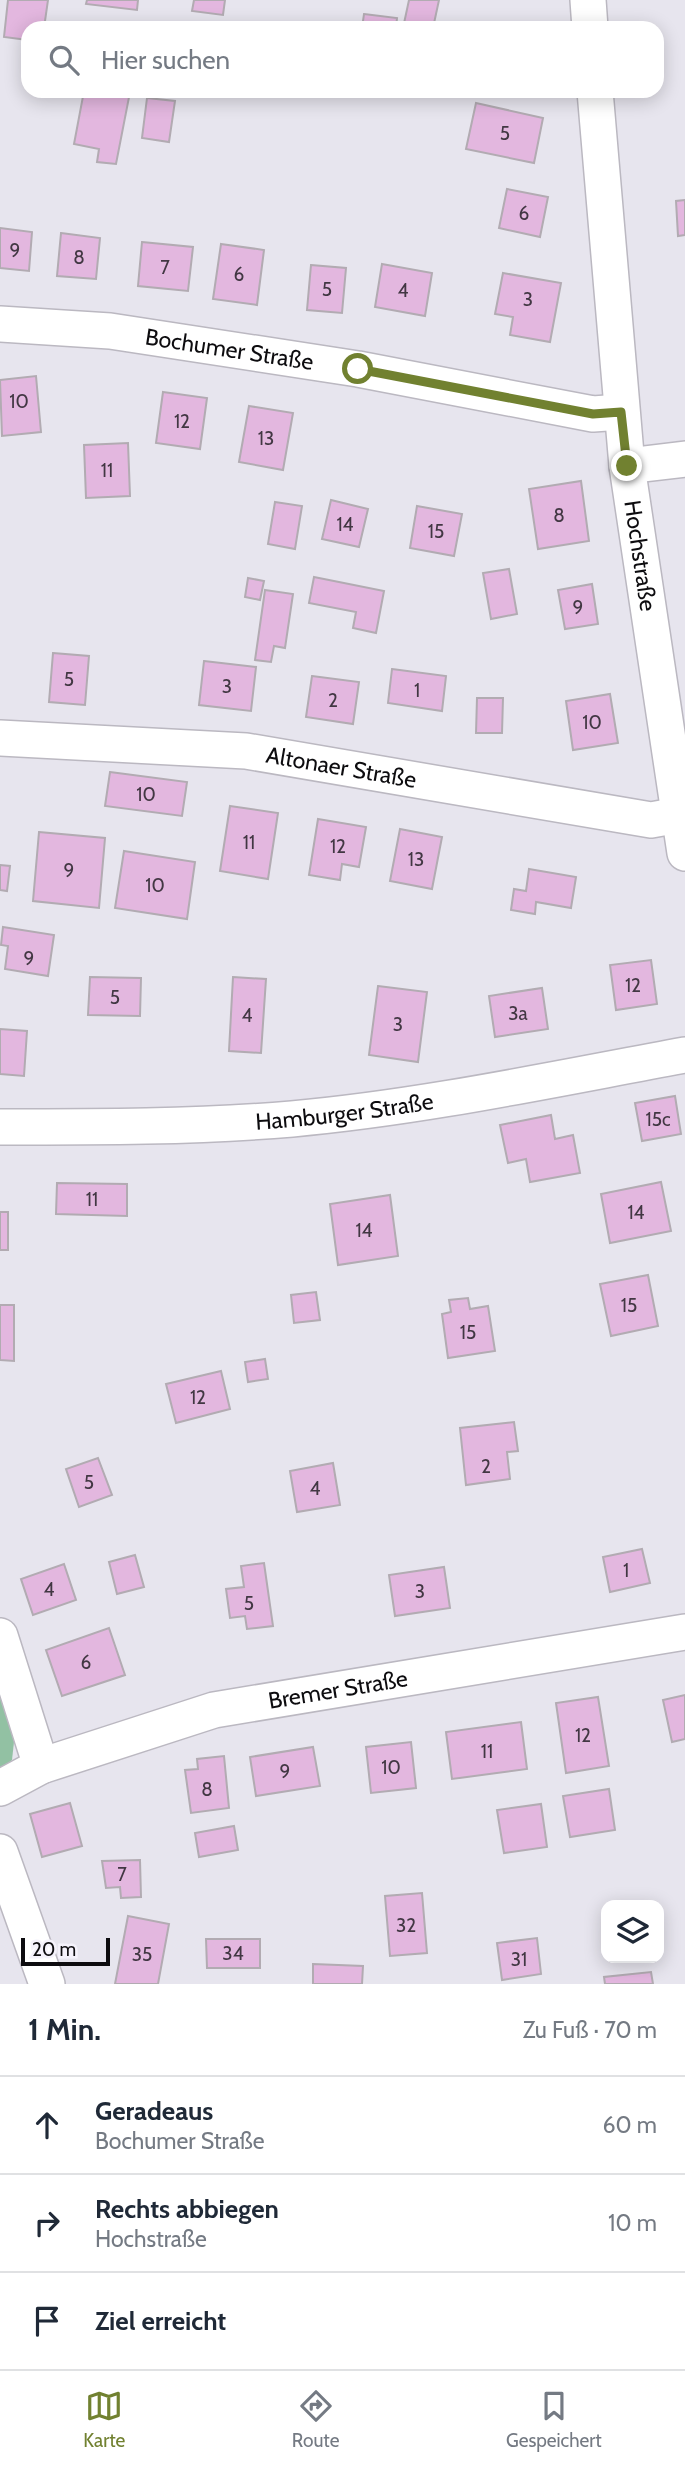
<!DOCTYPE html>
<html lang="de">
<meta charset="utf-8">
<style>
body{margin:0;font-family:Cabin,sans-serif;background:#f2f2f3;color:#1f2937}
.controls{position:absolute;right:21px;bottom:21px;display:grid;overflow:hidden;border-radius:14px;box-shadow:0 4px 18px #0003}
.controls button{width:63px;height:63px;display:grid;place-items:center;padding:0;border:0;border-bottom:2px solid #e0e1e3;background:#fff;color:#1f2937;font:35px sans-serif}
.scale{position:absolute;left:21px;bottom:18px;width:89px;box-sizing:border-box;padding-left:7px;border:4px solid #0d0c0f;border-top:0;font-size:19px;line-height:24px;white-space:nowrap;color:#0d0c0f;-webkit-text-stroke:5px #f5f2fb;paint-order:stroke}
.stop{position:absolute;width:21px;height:21px;margin:-16px;border:5px solid #718130;border-radius:50%;background:#fff}
.stop.end{background:#718130;border-color:#fff;box-shadow:0 2px 7px #0008}
.list{margin:0;padding:0;list-style:none}
h2{display:flex;justify-content:space-between;align-items:center;height:91px;margin:0;padding:0 28px;font-size:30px}
h2 small{font-size:23px;font-weight:400;color:#747a83}
.list li{display:grid;grid-template-columns:46px 1fr auto;gap:21px;align-items:center;box-sizing:border-box;height:98px;padding:0 28px;border-top:2px solid #e0e1e3}
.list b{display:block;font-size:26px;white-space:nowrap}
.list p{margin:0;font-size:23px;white-space:nowrap;color:#747a83}
.list em{font-size:23px;font-style:normal;color:#747a83}
.icon{flex:none;width:38px;height:38px;fill:none;stroke:currentColor;stroke-width:2;stroke-linecap:round;stroke-linejoin:round}
.map{position:relative;flex:none;width:685px;height:1984px;overflow:hidden}
.search{position:absolute;background:#fff;box-shadow:0 4px 18px #0003;left:21px;right:21px;top:21px;height:77px;display:flex;align-items:center;gap:18px;box-sizing:border-box;padding:0 24px;border-radius:21px;color:#747a83;font-size:26px}
.sheet{height:385px;background:#fff}
nav{display:flex;justify-content:space-around;align-items:center;box-sizing:border-box;height:98px;border-top:2px solid #e0e1e3;background:#fff;font-size:19px;color:#747a83}
nav a{display:grid;justify-items:center;gap:4px}
nav .on{color:#718130}
.map>svg:first-child{display:block}
.green{fill:#92c1a3}
.building{fill:#e3b7df;stroke:#b2abb2;stroke-width:2}
.lines{fill:none;stroke-linecap:round;stroke-linejoin:round}
.minor-casing{stroke:#bbb8c1;stroke-width:38}
.minor{stroke:#fff;stroke-width:35}
.route{stroke:#718130;stroke-width:9}
.labels{text-anchor:middle;stroke-width:6;stroke-linejoin:round;paint-order:stroke}
.number-label{font-size:19px;fill:#423743}
.street-label{font-size:23px;fill:#0d0c0f;stroke:#f5f2fb}
</style>
<div class="map">
<svg width="685" height="1984" viewBox="0 0 685 1984">
<rect width="100%" height="100%" fill="#e7e5ee"/>
<polygon class="green" points="0,1682 15,1733 12,1760 0,1772"/>
<g class="building">
<polygon points="8,0 48,0 44,28 28,28 28,40 4,37"/>
<polygon points="87,0 138,0 137,10 86,4"/>
<polygon points="194,0 225,0 223,15 192,11"/>
<polygon points="409,0 439,0 433,28 403,28"/>
<polygon points="364,14 397,18 396,28 362,28"/>
<polygon points="84,91 130,92 116,164 97,162 99,149 74,144"/>
<polygon points="147,98 175,101 169,142 142,138"/>
<polygon points="476,103 543,118 534,163 466,149"/>
<polygon points="507,189 548,197 540,237 499,228"/>
<polygon points="685,200 685,235 678,236 676,201"/>
<polygon points="0,228 32,232 29,271 0,268"/>
<polygon points="61,233 100,238 96,279 57,276"/>
<polygon points="142,242 193,247 188,291 138,286"/>
<polygon points="221,244 264,250 257,305 213,299"/>
<polygon points="382,264 432,273 425,316 375,307"/>
<polygon points="311,265 346,268 342,313 307,310"/>
<polygon points="503,273 561,283 550,342 510,335 513,317 495,314"/>
<polygon points="36,376 41,432 2,436 0,380"/>
<polygon points="163,392 207,398 200,449 156,443"/>
<polygon points="249,406 293,413 283,470 239,462"/>
<polygon points="128,443 130,496 86,498 84,445"/>
<polygon points="581,481 589,541 538,549 529,489"/>
<polygon points="331,500 368,509 359,547 322,539"/>
<polygon points="275,502 302,506 295,549 268,544"/>
<polygon points="417,506 462,514 454,556 410,548"/>
<polygon points="509,569 517,614 491,619 483,573"/>
<polygon points="314,577 384,591 376,633 353,628 356,612 309,603"/>
<polygon points="248,578 264,581 260,600 245,597"/>
<polygon points="592,584 598,624 565,629 558,590"/>
<polygon points="265,590 293,594 285,648 274,646 271,662 255,660"/>
<polygon points="53,653 89,656 85,705 49,702"/>
<polygon points="204,661 256,667 251,711 199,705"/>
<polygon points="392,669 446,676 442,711 388,703"/>
<polygon points="312,676 359,682 353,724 306,717"/>
<polygon points="610,694 618,743 573,750 566,701"/>
<polygon points="477,698 503,698 502,733 476,733"/>
<polygon points="110,772 187,782 182,816 105,806"/>
<polygon points="230,806 278,813 268,879 220,871"/>
<polygon points="318,819 366,827 359,867 342,864 340,880 309,875"/>
<polygon points="400,829 442,837 432,889 390,881"/>
<polygon points="39,832 105,838 99,908 33,901"/>
<polygon points="124,851 195,862 187,919 115,908"/>
<polygon points="0,865 10,866 7,891 0,890"/>
<polygon points="529,869 576,877 571,908 536,902 535,914 511,910 514,889 526,891"/>
<polygon points="3,927 54,935 48,976 5,969 8,946 1,945"/>
<polygon points="651,960 657,1004 616,1010 610,965"/>
<polygon points="90,977 141,978 140,1016 88,1015"/>
<polygon points="233,977 266,979 261,1053 229,1051"/>
<polygon points="378,986 427,992 418,1062 369,1055"/>
<polygon points="542,988 548,1029 495,1037 489,996"/>
<polygon points="0,1029 27,1031 24,1076 0,1074"/>
<polygon points="675,1096 681,1134 642,1141 635,1103"/>
<polygon points="551,1115 555,1139 573,1135 580,1173 530,1182 526,1159 508,1163 500,1125"/>
<polygon points="661,1182 671,1231 610,1243 601,1194"/>
<polygon points="57,1183 127,1184 127,1216 56,1214"/>
<polygon points="390,1195 398,1256 338,1265 330,1204"/>
<rect x="0" y="1212" width="8" height="38"/>
<polygon points="648,1275 658,1326 611,1336 600,1284"/>
<polygon points="316,1292 320,1320 294,1323 291,1295"/>
<polygon points="468,1298 470,1309 488,1306 495,1351 448,1358 442,1314 451,1312 449,1300"/>
<polygon points="0,1305 14,1305 14,1361 0,1360"/>
<polygon points="265,1359 268,1379 248,1382 245,1362"/>
<polygon points="221,1371 230,1409 176,1423 166,1384"/>
<polygon points="514,1422 518,1451 507,1452 510,1479 466,1485 460,1428"/>
<polygon points="98,1458 112,1495 79,1507 66,1469"/>
<polygon points="333,1463 340,1505 297,1512 290,1471"/>
<polygon points="642,1549 650,1583 610,1592 603,1557"/>
<polygon points="135,1555 144,1587 117,1594 109,1562"/>
<polygon points="264,1563 273,1626 247,1629 245,1616 230,1618 226,1589 244,1587 241,1566"/>
<polygon points="64,1564 76,1600 33,1615 21,1579"/>
<polygon points="444,1567 450,1608 395,1616 389,1575"/>
<polygon points="109,1628 125,1675 62,1696 46,1650"/>
<polygon points="685,1695 685,1739 672,1742 663,1700"/>
<polygon points="598,1697 609,1766 566,1773 556,1703"/>
<polygon points="521,1722 527,1769 452,1779 446,1732"/>
<polygon points="411,1742 416,1788 371,1793 366,1747"/>
<polygon points="313,1747 320,1786 256,1796 250,1757"/>
<polygon points="224,1756 229,1808 191,1813 185,1770 198,1769 197,1759"/>
<polygon points="609,1789 615,1830 570,1837 563,1796"/>
<polygon points="70,1803 82,1846 42,1857 30,1814"/>
<polygon points="541,1804 547,1847 504,1853 497,1810"/>
<polygon points="234,1826 238,1850 199,1857 195,1833"/>
<polygon points="140,1860 141,1897 121,1898 120,1887 106,1888 102,1861"/>
<polygon points="422,1893 427,1953 390,1956 385,1896"/>
<polygon points="128,1916 169,1924 158,1984 115,1984"/>
<polygon points="537,1938 541,1974 502,1980 497,1943"/>
<polygon points="206,1939 260,1939 260,1968 207,1968"/>
<polygon points="313,1964 363,1966 362,1984 313,1984"/>
<polygon points="651,1972 653,1984 605,1984 604,1977"/>
</g>
<g class="lines">
<g class="minor-casing">
<g id="minor">
<polyline points="588,0 590,28"/>
<path id="s1" d="M595,91L627,466L685,853"/>
<path id="s2" d="M0,324L110,331L358,369L593,414L621,412"/>
<polyline points="627,466 685,459"/>
<path id="s3" d="M0,738L246,751L651,820L679,815"/>
<path id="s4" d="M0,1127C98,1127 195,1127 292,1119C424,1107 554,1079 685,1055"/>
<polyline points="0,1636 41,1766"/>
<path id="s5" d="M0,1788L41,1766L214,1710L685,1632"/>
<polyline points="0,1852 47,1984"/>
</g>
</g>
<use href="#minor" class="minor"/>
</g>
<g class="lines">
<polyline class="route" points="358,369 593,414 621,412 627,466"/>
</g>
<g class="labels">
<g class="number-label">
<text x="505" y="140">5</text>
<text x="524" y="220">6</text>
<text x="15" y="257">9</text>
<text x="79" y="264">8</text>
<text x="165" y="274">7</text>
<text x="239" y="281">6</text>
<text x="327" y="296">5</text>
<text x="403" y="297">4</text>
<text x="528" y="306">3</text>
<text x="19" y="408">10</text>
<text x="182" y="428">12</text>
<text x="266" y="445">13</text>
<text x="107" y="477">11</text>
<text x="559" y="522">8</text>
<text x="345" y="531">14</text>
<text x="436" y="538">15</text>
<text x="578" y="614">9</text>
<text x="69" y="686">5</text>
<text x="227" y="693">3</text>
<text x="417" y="697">1</text>
<text x="333" y="707">2</text>
<text x="592" y="729">10</text>
<text x="146" y="801">10</text>
<text x="249" y="849">11</text>
<text x="338" y="853">12</text>
<text x="416" y="866">13</text>
<text x="69" y="877">9</text>
<text x="155" y="892">10</text>
<text x="29" y="965">9</text>
<text x="633" y="992">12</text>
<text x="115" y="1004">5</text>
<text x="518" y="1020">3a</text>
<text x="247" y="1022">4</text>
<text x="398" y="1031">3</text>
<text x="658" y="1126">15c</text>
<text x="92" y="1206">11</text>
<text x="636" y="1219">14</text>
<text x="364" y="1237">14</text>
<text x="629" y="1312">15</text>
<text x="468" y="1339">15</text>
<text x="198" y="1404">12</text>
<text x="486" y="1473">2</text>
<text x="89" y="1489">5</text>
<text x="315" y="1495">4</text>
<text x="626" y="1577">1</text>
<text x="49" y="1596">4</text>
<text x="420" y="1598">3</text>
<text x="249" y="1610">5</text>
<text x="86" y="1669">6</text>
<text x="583" y="1742">12</text>
<text x="487" y="1758">11</text>
<text x="391" y="1774">10</text>
<text x="285" y="1778">9</text>
<text x="207" y="1796">8</text>
<text x="122" y="1881">7</text>
<text x="406" y="1932">32</text>
<text x="233" y="1960">34</text>
<text x="142" y="1961">35</text>
<text x="519" y="1966">31</text>
</g>
<g class="street-label">
<text dy="8" stroke="none"><textPath href="#s2" startOffset="231">Bochumer Straße</textPath></text>
<text dy="8" stroke="none"><textPath href="#s1" startOffset="467">Hochstraße</textPath></text>
<text dy="8" stroke="none"><textPath href="#s3" startOffset="343">Altonaer Straße</textPath></text>
<text dy="8" stroke="none"><textPath href="#s4" startOffset="345">Hamburger Straße</textPath></text>
<text dy="8" stroke="none"><textPath href="#s5" startOffset="354">Bremer Straße</textPath></text>
</g>
</g>
</svg>
<div class="controls">
<button><svg class="icon" aria-label="layers" viewBox="0 0 24 24"><path d="M12 4l9 5-9 5-9-5zM3 14l9 5 9-5"/></svg></button>
</div>
<div class="scale">20 m</div>
<div class="stop" style="left:358px;top:369px"></div>
<div class="stop end" style="left:627px;top:466px"></div>
<div class="search"><svg class="icon" aria-label="search" viewBox="0 0 24 24"><circle cx="10" cy="10" r="6"/><path d="M15 15l6 6"/></svg>Hier suchen</div>
</div>
<section class="sheet">
<h2>1 Min.<small>Zu Fuß · 70 m</small></h2>
<ul class="list">
<li><svg class="icon" aria-label="ahead" viewBox="0 0 24 24"><path d="M12 20V5M6 11l6-6 6 6"/></svg><div><b>Geradeaus</b><p>Bochumer Straße</p></div><em>60 m</em></li>
<li><svg class="icon" aria-label="right" viewBox="0 0 24 24"><path d="M7 20v-9h11M14 6l5 5-5 5"/></svg><div><b>Rechts abbiegen</b><p>Hochstraße</p></div><em>10 m</em></li>
<li><svg class="icon" aria-label="arrive" viewBox="0 0 24 24"><path d="M6 21V4h12l-3 4 3 4H6"/></svg><div><b>Ziel erreicht</b></div></li>
</ul>
</section>
<nav>
<a class="on"><svg class="icon" aria-label="map" viewBox="0 0 24 24"><path d="M3 6l6-2 6 2 6-2v14l-6 2-6-2-6 2zM9 4v14M15 6v14"/></svg>Karte</a>
<a><svg class="icon" aria-label="directions" viewBox="0 0 24 24"><path d="M12 3l9 9-9 9-9-9zM9 14v-3h6M13 9l2 2-2 2"/></svg>Route</a>
<a><svg class="icon" aria-label="saved" viewBox="0 0 24 24"><path d="M7 4h10v16l-5-4-5 4z"/></svg>Gespeichert</a>
</nav>
